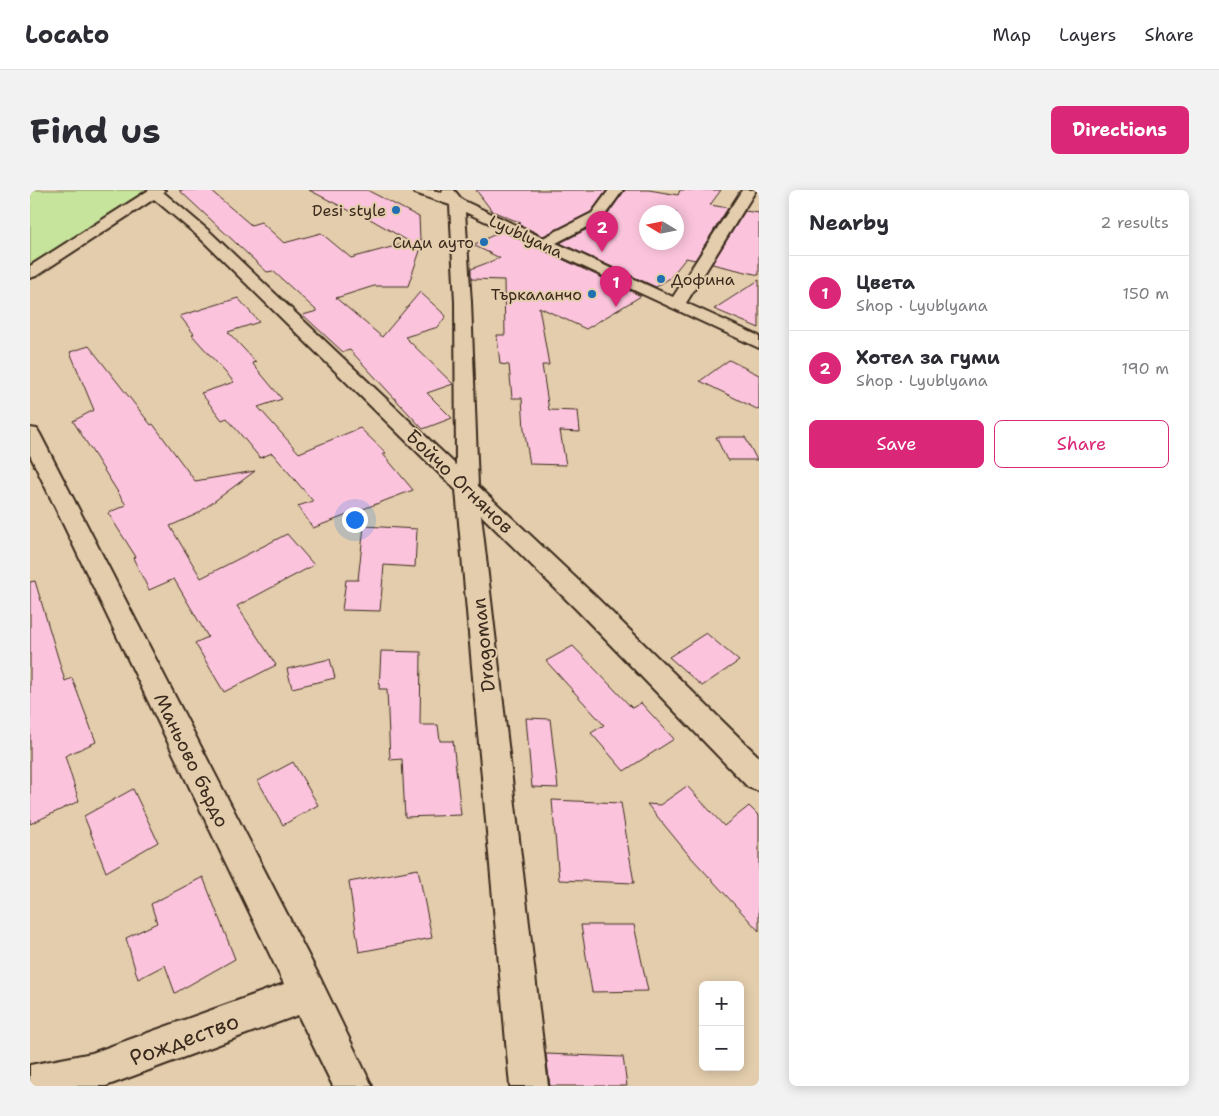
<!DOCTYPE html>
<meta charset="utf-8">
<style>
body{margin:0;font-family:"Shantell Sans",sans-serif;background:#f2f2f3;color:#2b2b33}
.controls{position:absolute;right:15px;bottom:15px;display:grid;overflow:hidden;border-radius:8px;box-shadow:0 2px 12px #0003}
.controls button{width:45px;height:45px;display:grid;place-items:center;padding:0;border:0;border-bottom:1px solid #e1e1e2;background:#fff;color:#2b2b33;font:25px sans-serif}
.compass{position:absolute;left:609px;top:15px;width:45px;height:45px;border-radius:50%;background:#fff;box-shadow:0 2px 12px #0003;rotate:280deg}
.you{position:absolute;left:324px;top:329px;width:18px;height:18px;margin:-12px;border:4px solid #fff;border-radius:50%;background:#1a73e8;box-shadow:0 0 0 8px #1a73e833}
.badge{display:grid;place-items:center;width:32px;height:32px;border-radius:50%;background:#db2777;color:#fff;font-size:16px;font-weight:700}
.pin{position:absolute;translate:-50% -41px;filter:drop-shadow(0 1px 2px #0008)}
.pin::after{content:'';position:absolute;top:26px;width:18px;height:15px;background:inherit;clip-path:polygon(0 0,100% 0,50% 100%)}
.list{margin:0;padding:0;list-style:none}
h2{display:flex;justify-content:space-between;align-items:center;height:65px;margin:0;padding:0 20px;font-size:21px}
h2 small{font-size:16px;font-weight:400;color:#7c7c81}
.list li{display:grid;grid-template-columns:32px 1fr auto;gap:15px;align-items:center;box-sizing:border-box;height:75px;padding:0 20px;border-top:1px solid #e1e1e2}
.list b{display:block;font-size:19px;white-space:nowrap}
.list p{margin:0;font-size:16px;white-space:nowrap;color:#7c7c81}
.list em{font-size:16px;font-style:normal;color:#7c7c81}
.actions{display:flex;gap:10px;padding:15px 20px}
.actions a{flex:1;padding:11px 0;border:1px solid #db2777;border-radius:8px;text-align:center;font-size:18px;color:#db2777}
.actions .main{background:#db2777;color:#fff}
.map{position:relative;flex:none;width:729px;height:896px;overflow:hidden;border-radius:8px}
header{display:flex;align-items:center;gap:30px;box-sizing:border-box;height:70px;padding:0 25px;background:#fff;border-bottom:1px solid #e1e1e2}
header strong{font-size:24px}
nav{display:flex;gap:28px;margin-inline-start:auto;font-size:18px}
.intro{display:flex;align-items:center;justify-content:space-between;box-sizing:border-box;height:120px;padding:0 30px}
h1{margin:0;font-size:35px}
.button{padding:12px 22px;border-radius:8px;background:#db2777;color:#fff;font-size:18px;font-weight:700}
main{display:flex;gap:30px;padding:0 30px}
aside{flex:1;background:#fff;border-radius:8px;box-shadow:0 2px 12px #0003}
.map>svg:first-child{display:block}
.green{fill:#c6e49b;stroke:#80875c}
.building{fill:#fbc4dc;stroke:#3b2a1e;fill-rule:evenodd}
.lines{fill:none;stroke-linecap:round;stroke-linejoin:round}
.minor-casing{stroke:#3b2a1e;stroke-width:4}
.minor{fill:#e3cdac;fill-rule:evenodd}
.poi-dot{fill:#1f6fb2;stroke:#e3cdac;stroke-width:2}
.labels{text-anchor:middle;stroke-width:4;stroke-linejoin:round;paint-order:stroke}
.far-poi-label{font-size:16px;fill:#3b2a1e;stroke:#e3cdac;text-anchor:end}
.far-street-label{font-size:16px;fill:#3b2a1e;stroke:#e3cdac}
.street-label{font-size:19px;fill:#3b2a1e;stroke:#e3cdac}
.near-street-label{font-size:22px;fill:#3b2a1e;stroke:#e3cdac}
</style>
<header>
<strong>Locato</strong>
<nav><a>Map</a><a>Layers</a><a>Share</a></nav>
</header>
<div class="intro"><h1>Find us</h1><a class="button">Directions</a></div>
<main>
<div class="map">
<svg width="729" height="896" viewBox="0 0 729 896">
<rect width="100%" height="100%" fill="#e3cdac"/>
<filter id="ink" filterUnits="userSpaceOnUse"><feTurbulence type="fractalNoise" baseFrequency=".02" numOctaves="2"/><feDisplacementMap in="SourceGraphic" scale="10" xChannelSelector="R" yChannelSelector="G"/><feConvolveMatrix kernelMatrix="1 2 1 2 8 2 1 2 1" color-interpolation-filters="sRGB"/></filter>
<g filter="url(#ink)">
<polygon class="green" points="0,0 117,0 0,76"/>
<g class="building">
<polygon points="149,0 180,0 221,35 231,32 254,53 291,43 321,68 380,52 328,22 324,23 279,0 337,0 389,27 390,50 394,49 378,96 344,96 306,108 352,147 390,102 416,126 408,137 375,147 423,194 397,203 422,228 393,239 320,160 313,162 273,125 287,121 243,81 237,82"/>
<polygon points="446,0 577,0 561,22 513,46 488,34 491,33 462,21"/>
<path d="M595,0H619L648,5L650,0H691L680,15L698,18L665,70L656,68L640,88L626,97L530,53L573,31ZM616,22H646V52H616Z"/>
<polygon points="715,21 729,23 729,85 682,74"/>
<polygon points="472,41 611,106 556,139 509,117 519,175 512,175 519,220 548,221 550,242 530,241 536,275 500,274 494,239 492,208 482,208 479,175 470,174 467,145 475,145 474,90 441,89 441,79 470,68 443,55"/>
<polygon points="729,90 729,138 684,119"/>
<polygon points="208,108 229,132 198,142 226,172 222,173 252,209 228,217 269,263 330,238 356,263 353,264 383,300 283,338 268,316 283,311 242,263 230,268 197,228 192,230 171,203 204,192 162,145 164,144 150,126"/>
<polygon points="59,156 121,235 123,234 165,291 225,281 167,324 140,336 171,388 257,344 284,375 207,416 246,475 194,502 165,453 178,447 144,389 119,400 103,368 106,367 78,323 96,315 43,231 64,220 40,162"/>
<polygon points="699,170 729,185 729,220 670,191"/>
<polygon points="686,247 715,247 727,270 697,270"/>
<polygon points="334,336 387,339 385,377 354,375 350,421 312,420 316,390 328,390"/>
<polygon points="5,391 35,491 42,488 66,552 35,566 49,611 0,634 0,392"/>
<polygon points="676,443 709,471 672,496 639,467"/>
<polygon points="543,456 602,518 611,513 644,549 594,581 561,543 574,535 516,471"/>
<polygon points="351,461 391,462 390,535 408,535 410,551 423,551 431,625 375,627 372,569 360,570 357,499 349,499"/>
<polygon points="300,469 305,488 262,498 257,479"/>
<polygon points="496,528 520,529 528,598 502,597"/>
<polygon points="263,572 288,615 253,635 228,591"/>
<polygon points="657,596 694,636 719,616 729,626 729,741 658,664 617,614 630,615"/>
<polygon points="103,599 128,652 76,682 54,626"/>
<polygon points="522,610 591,613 604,693 529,690"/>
<polygon points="388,679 402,748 329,762 319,692"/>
<polygon points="173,687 205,769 145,803 135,775 108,789 96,748 127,733 121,714"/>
<polygon points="551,735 604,735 618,801 562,802"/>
<polygon points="516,864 593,867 597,896 520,896"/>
</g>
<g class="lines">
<g class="minor-casing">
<g id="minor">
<polygon points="119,0 135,0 133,2 179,41 426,275 425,112 420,15 385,3 383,0 403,0 412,3 413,0 424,0 432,10 513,48 562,23 579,0 593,0 572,29 526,53 643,107 712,0 726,0 656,113 729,146 729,158 435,22 441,112 448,296 566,407 729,567 729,601 718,597 548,421 451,325 518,896 480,896 426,300 169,47 124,9 6,86 0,88 0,76"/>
<polygon points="0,238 7,239 10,244 291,790 342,896 303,896 268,825 76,896 0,896 0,875 62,863 254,794 0,265"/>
</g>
</g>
<use href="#minor" class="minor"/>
</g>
</g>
<g class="poi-dot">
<circle cx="366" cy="20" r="5"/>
<circle cx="454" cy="52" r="5"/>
<circle cx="631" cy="89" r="5"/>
<circle cx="562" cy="104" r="5"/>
</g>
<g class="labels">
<g class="far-poi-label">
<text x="356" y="26">Desi style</text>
<text x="444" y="58">Сиди ауто</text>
<text x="641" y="95" text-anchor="start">Дофина</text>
<text x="552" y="110">Търкаланчо</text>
</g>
<g class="far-street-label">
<text transform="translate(496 46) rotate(25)" y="6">Lyublyana</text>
</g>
<g class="street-label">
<text transform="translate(430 291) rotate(44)" y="7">Бойчо Огнянов</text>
<text transform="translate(453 455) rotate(-96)" y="7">Dragoman</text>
<text transform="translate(162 570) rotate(64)" y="7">Маньово бърдо</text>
</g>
<g class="near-street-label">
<text transform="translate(154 849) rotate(-20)" y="8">Рождество</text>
</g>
</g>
</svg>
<div class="controls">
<button>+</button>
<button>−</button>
</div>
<svg class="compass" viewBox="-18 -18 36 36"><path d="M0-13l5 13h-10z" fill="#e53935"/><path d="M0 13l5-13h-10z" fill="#7c7c81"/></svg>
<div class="you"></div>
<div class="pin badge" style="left:586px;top:117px">1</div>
<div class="pin badge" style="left:572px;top:62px">2</div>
</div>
<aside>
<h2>Nearby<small>2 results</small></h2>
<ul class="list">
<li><span class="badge">1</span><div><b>Цвета</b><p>Shop · Lyublyana</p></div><em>150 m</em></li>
<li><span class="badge">2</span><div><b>Хотел за гуми</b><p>Shop · Lyublyana</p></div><em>190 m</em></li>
</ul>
<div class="actions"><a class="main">Save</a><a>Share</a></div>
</aside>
</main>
